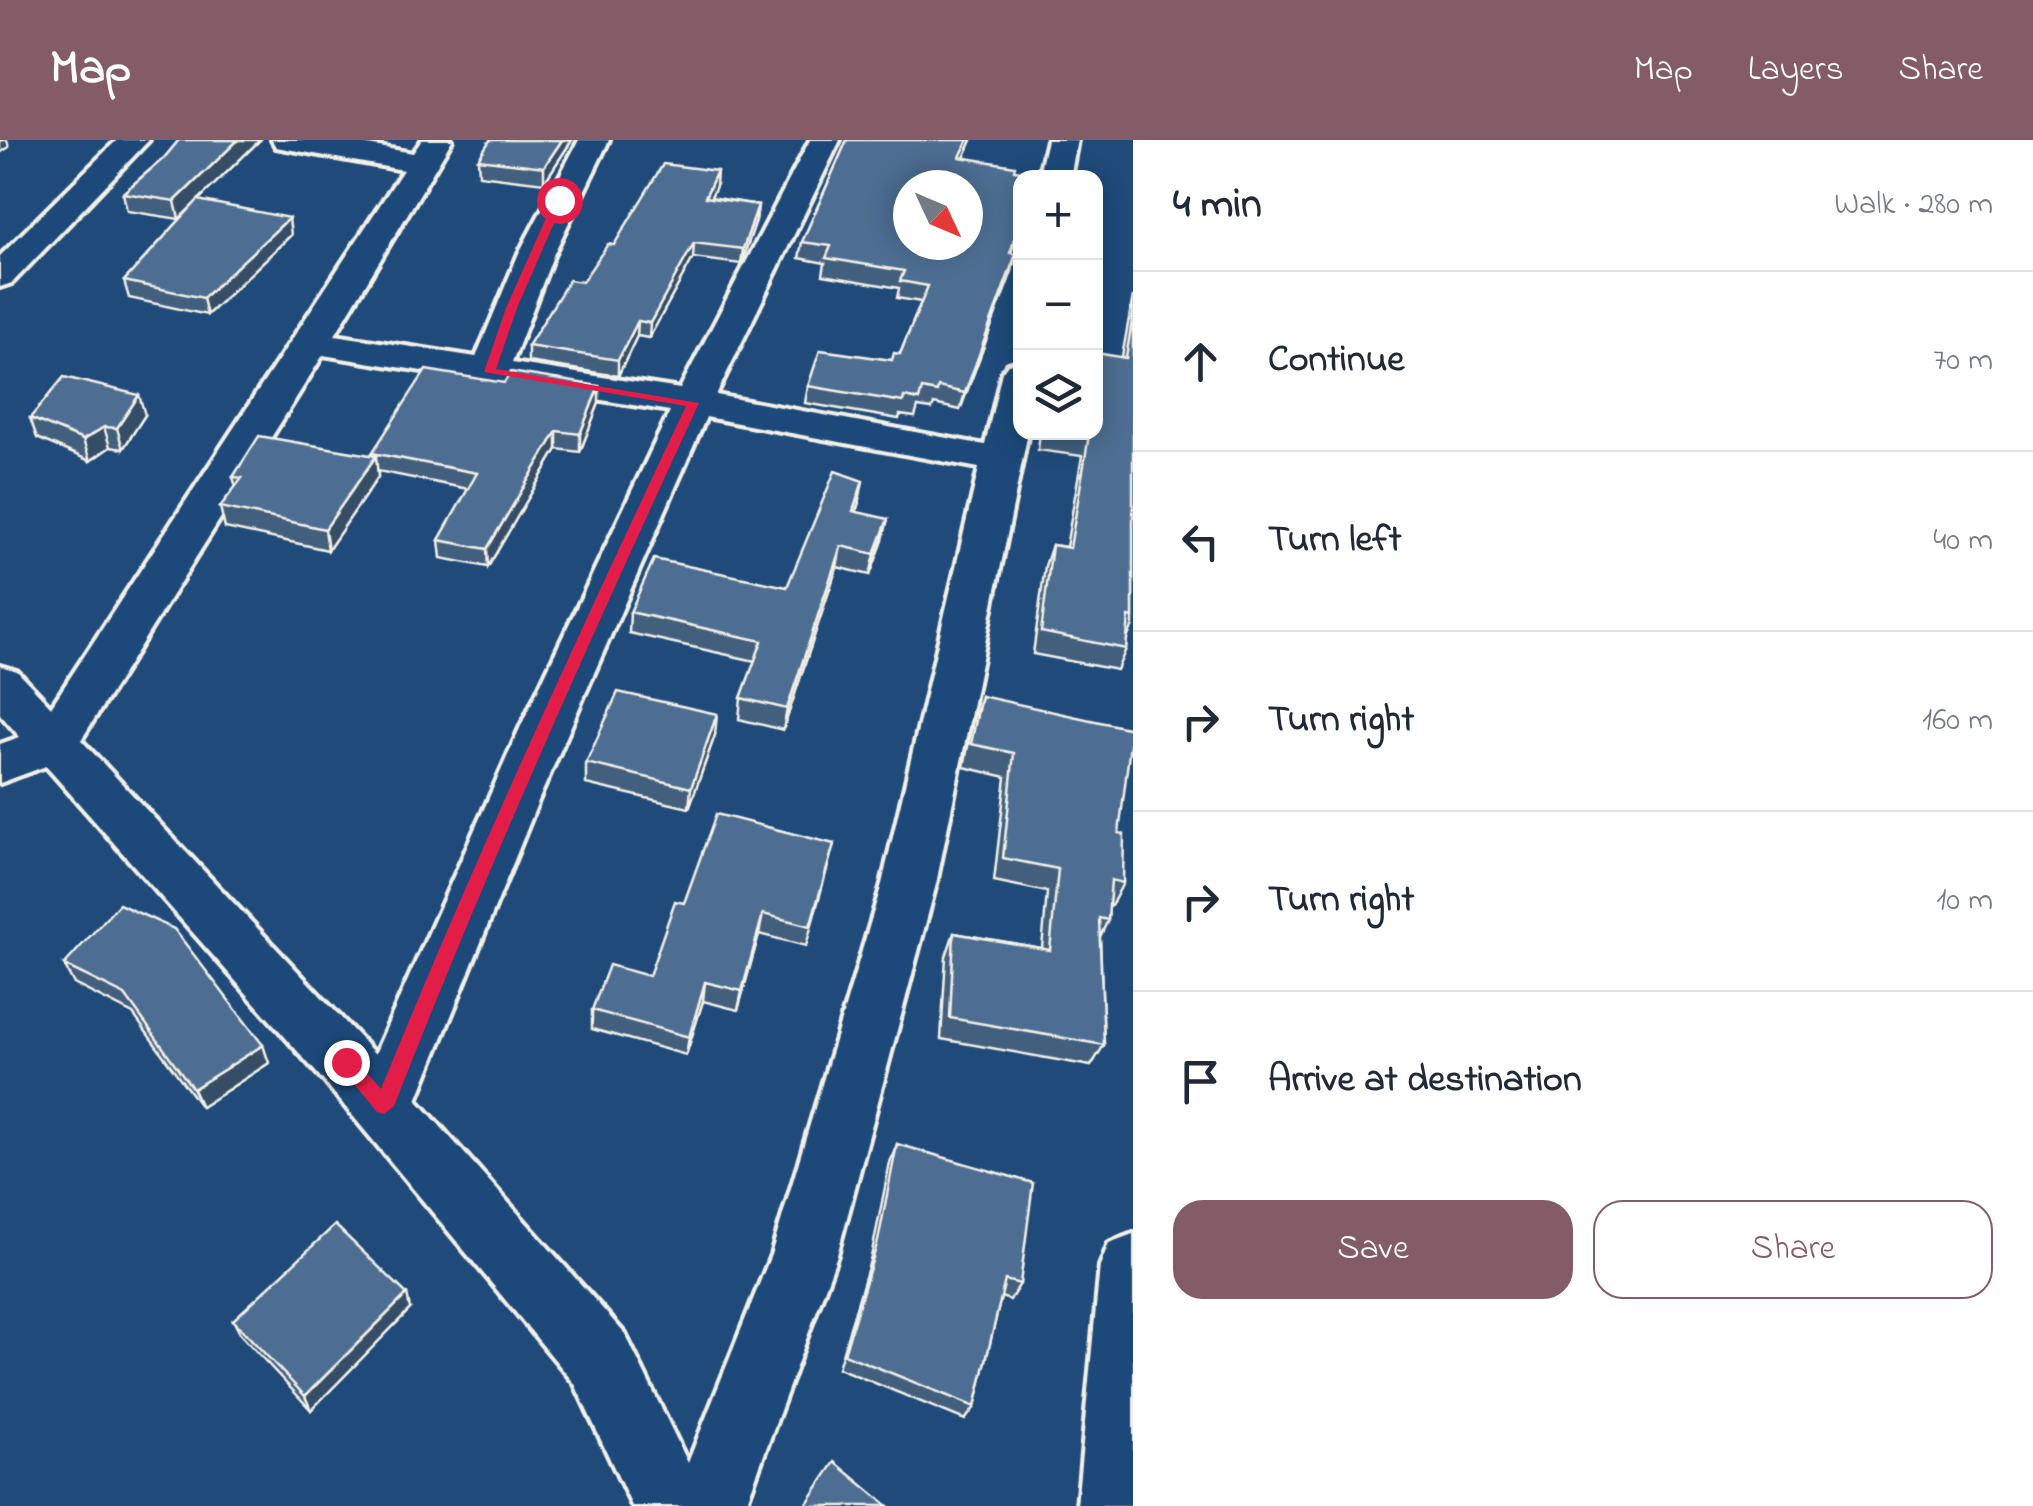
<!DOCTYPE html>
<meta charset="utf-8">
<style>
body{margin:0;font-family:"Indie Flower",sans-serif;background:#f2f2f3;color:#1f2937}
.controls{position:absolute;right:30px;top:30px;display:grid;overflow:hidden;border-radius:20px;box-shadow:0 5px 25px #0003}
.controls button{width:90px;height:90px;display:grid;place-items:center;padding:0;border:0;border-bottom:2px solid #e0e1e3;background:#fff;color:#1f2937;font:50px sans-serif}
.compass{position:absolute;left:893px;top:30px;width:90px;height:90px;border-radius:50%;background:#fff;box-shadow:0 5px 25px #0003;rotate:134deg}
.stop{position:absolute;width:30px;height:30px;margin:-22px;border:8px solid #e11d48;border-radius:50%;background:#fff}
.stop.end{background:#e11d48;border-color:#fff;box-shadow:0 2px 10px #0008}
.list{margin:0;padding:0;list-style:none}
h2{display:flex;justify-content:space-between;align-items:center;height:130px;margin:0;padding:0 40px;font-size:42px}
h2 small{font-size:32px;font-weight:400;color:#747a83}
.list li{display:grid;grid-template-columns:65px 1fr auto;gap:30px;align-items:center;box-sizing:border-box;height:180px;padding:0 40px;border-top:2px solid #e0e1e3}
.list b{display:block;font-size:38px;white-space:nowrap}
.list em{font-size:32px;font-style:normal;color:#747a83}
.actions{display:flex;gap:20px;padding:30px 40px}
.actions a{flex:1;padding:22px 0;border:2px solid #845c67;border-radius:30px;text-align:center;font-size:35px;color:#845c67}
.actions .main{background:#845c67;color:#fff}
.icon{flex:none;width:55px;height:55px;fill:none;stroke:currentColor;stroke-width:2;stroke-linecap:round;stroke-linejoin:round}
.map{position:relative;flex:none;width:1133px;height:1366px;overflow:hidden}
header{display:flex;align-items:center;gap:60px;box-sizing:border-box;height:140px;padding:0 50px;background:#845c67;color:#fff}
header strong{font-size:48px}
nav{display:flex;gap:55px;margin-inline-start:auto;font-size:35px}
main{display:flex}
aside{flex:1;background:#fff}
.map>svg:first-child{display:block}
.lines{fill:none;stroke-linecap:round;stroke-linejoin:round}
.street-casing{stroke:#f4f1e8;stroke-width:8}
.street{fill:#1f4a7a;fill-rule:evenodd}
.wall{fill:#425f7e;stroke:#f4f1e8;stroke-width:2.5}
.shaded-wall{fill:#364d66;stroke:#f4f1e8;stroke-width:2.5}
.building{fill:#4d6e92;stroke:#f4f1e8;stroke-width:2.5;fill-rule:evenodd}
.route{fill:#e11d48}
</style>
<header>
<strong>Map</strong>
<nav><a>Map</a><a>Layers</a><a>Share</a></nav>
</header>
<main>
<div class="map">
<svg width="1133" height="1366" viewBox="0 0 1133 1366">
<rect width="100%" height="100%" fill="#1f4a7a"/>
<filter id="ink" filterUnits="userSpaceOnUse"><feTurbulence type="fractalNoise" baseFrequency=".01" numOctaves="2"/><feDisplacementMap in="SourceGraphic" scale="20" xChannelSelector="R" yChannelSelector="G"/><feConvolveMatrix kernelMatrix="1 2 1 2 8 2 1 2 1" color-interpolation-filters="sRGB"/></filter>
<g filter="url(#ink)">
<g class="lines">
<g class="street-casing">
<g id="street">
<polygon points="117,0 149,0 12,143 0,147 0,116"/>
<path d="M272,0H339L413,13L422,0H452L335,195L476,217L519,113L579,0H609L554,113L512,223L680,249L810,0H840L716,255L985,305L1002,232L1008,224L1021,221V292H1028L936,744L837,1115L745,1366H632L575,1244L324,941L46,626L0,643V604L20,597L0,574V526L17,531L51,567L403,30L287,9L276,7ZM323,215L670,271L521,586L375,914L81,600ZM706,277L979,328L882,744L771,1115L688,1323L625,1194L417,960L538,661Z"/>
<polygon points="1047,0 1077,0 1070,38 1038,38"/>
<polygon points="1133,1094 1133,1366 1077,1366 1100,1126 1109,1103"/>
</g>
</g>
<use href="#street" class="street"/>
</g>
<g class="wall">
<polygon points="179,0 260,0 198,60 291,95 207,175 129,158 124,141 193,65 179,79 127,71 123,53 164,18"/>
<polygon points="572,0 544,43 479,35 478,19"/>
<polygon points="847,0 972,0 964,18 1014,30 1018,44 1020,45 1020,86 1011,114 1012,131 960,270 934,264 932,269 918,267 915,277 900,275 899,279 805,263 808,246 892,220 900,214 921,162 897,158 899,148 823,135 825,123 799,118 802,102"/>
<polygon points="716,46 711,57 758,65 756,80 741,124 693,118 649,198 637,196 618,236 528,222 528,206 582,142"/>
<polygon points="1133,156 1133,485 1127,499 1126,509 1117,530 1033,514 1045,426 1052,405 1066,407 1082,316 1038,310 1040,292 1096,292 1122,217"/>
<polygon points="599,263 580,312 557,309 488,427 441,418 439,400 468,349 378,331 378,337 328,410 225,388 220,367 236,347 233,337 372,315 372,313"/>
<polygon points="145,275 123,309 110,307 90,321 37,298 30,278"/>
<polygon points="859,362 856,372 883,400 870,435 837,427 783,590 739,579 741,558 755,521 629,493 630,472 787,447"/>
<polygon points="981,556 1119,693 1123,743 1111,766 1109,766 1108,780 1100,797 1104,905 1091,926 941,899 946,816 954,793 1042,808 1047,752 994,741 1006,637 964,627 973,580"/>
<polygon points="715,595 689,668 586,644 586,623"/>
<polygon points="834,704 806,806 759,794 738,870 703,861 686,915 592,889 592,870 649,836 684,763"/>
<polygon points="64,825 269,923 201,967 133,874 74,844"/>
<polygon points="897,1004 1020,1144 1010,1160 1001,1157 975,1267 965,1280 838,1228 871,1117 890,1022"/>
<polygon points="410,1169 311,1270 241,1195 233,1180"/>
</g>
<g class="shaded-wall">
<polygon points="0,0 7,0 9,7 0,13"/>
<polygon points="238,0 260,0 179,79 175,61"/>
<polygon points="562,0 572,0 544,43 544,27"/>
<polygon points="968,0 972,0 957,33 960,17"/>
<polygon points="717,31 716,46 704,71 705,57"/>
<polygon points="758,65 756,80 741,124 743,109"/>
<polygon points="289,78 291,95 207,175 203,158"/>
<polygon points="694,103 693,118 649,198 650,183"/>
<polygon points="1016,114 1012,131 960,270 965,253"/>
<polygon points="638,181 637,196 618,236 618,220"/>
<polygon points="599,246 599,263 580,312 580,294"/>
<polygon points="139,255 145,275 123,309 117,288"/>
<polygon points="104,287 110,307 90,321 83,300"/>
<polygon points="557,291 557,309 488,427 487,409"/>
<polygon points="376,316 378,337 328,410 325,389"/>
<polygon points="863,341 859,362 849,392 853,371"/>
<polygon points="888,379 883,400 870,435 875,414"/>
<polygon points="841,406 837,427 783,590 787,569"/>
<polygon points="717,574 715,595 689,668 691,648"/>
<polygon points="763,774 759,794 738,870 742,851"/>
<polygon points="705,842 703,861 686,915 689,897"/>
<polygon points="263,905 269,923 201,967 193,949"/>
<polygon points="407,1154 410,1169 311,1270 305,1256"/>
</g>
<g class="building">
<polygon points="179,0 238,0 175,61 123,53 164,18"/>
<polygon points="490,0 562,0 544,27 478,19"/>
<path d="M847,0H968L960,17L1015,26L1014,30L1022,31L1017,44L1020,45V82L1010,113L1016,114L965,253L938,247L937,252L922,249L919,260L904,257L903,262L808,246L820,210L892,220L894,213L900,214L928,146L900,141L904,131L826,118L831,106L802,102ZM908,45H968V105H908Z"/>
<polygon points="663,24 717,31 705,57 758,65 743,109 694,103 650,183 638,181 618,220 528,206 569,140 582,142 608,104 614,105"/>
<polygon points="198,60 289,78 203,158 124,141"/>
<polygon points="1133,174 1133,478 1129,477 1126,509 1041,492 1052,405 1070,408 1089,295 1072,292 1096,292 1096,213 1126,218"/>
<polygon points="426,230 504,243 511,232 599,246 580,294 557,291 487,409 439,400 477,333 372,313"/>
<polygon points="64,237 139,255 117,288 104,287 83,300 30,278"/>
<polygon points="259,296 376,316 325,389 220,367 242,338 233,337"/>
<polygon points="835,331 863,341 853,371 888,379 875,414 841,406 787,569 741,558 762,501 630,472 654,419 787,447"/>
<polygon points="618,552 717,574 691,648 586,623"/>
<polygon points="981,556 1132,589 1119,693 1124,694 1123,743 1111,740 1108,780 1099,778 1104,905 950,878 954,793 1050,810 1058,729 1003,718 1014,613 971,604"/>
<polygon points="716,674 834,704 810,786 763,774 742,851 705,842 689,897 592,870 609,825 649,836 675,761 684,763"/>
<polygon points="119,764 174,789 263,905 193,949 125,855 64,825"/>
<polygon points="897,1004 1033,1043 1020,1144 1005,1140 975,1267 844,1214 878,1101"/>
<polygon points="335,1085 407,1154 305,1256 233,1180"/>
<polygon points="835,1322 888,1366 805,1366"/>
</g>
</g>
<path class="route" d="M559,57L564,60L517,168L496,229L699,263C592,495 487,728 394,966L384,974L377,972L336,922L339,916H352L381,949C475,718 580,491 686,266L484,232L506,168L554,60Z"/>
</svg>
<div class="controls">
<button>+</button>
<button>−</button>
<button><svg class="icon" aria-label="layers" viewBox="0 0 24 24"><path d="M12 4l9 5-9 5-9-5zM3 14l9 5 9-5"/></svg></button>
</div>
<svg class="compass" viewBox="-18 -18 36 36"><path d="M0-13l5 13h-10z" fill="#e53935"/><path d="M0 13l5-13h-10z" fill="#747a83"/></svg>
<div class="stop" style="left:559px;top:60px"></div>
<div class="stop end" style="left:346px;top:922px"></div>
</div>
<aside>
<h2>4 min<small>Walk · 280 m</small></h2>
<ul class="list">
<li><svg class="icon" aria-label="ahead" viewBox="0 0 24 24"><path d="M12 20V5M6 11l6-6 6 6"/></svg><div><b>Continue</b></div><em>70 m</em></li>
<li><svg class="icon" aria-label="left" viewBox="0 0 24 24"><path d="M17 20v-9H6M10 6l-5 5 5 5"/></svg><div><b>Turn left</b></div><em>40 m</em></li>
<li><svg class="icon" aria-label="right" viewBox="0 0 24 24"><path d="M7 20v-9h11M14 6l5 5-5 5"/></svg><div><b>Turn right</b></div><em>160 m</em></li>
<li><svg class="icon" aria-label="right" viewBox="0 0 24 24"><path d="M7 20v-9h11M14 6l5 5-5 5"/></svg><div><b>Turn right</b></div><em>10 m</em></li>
<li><svg class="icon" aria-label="arrive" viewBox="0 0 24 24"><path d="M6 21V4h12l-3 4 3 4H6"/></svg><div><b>Arrive at destination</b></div></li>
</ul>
<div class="actions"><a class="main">Save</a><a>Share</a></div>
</aside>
</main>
